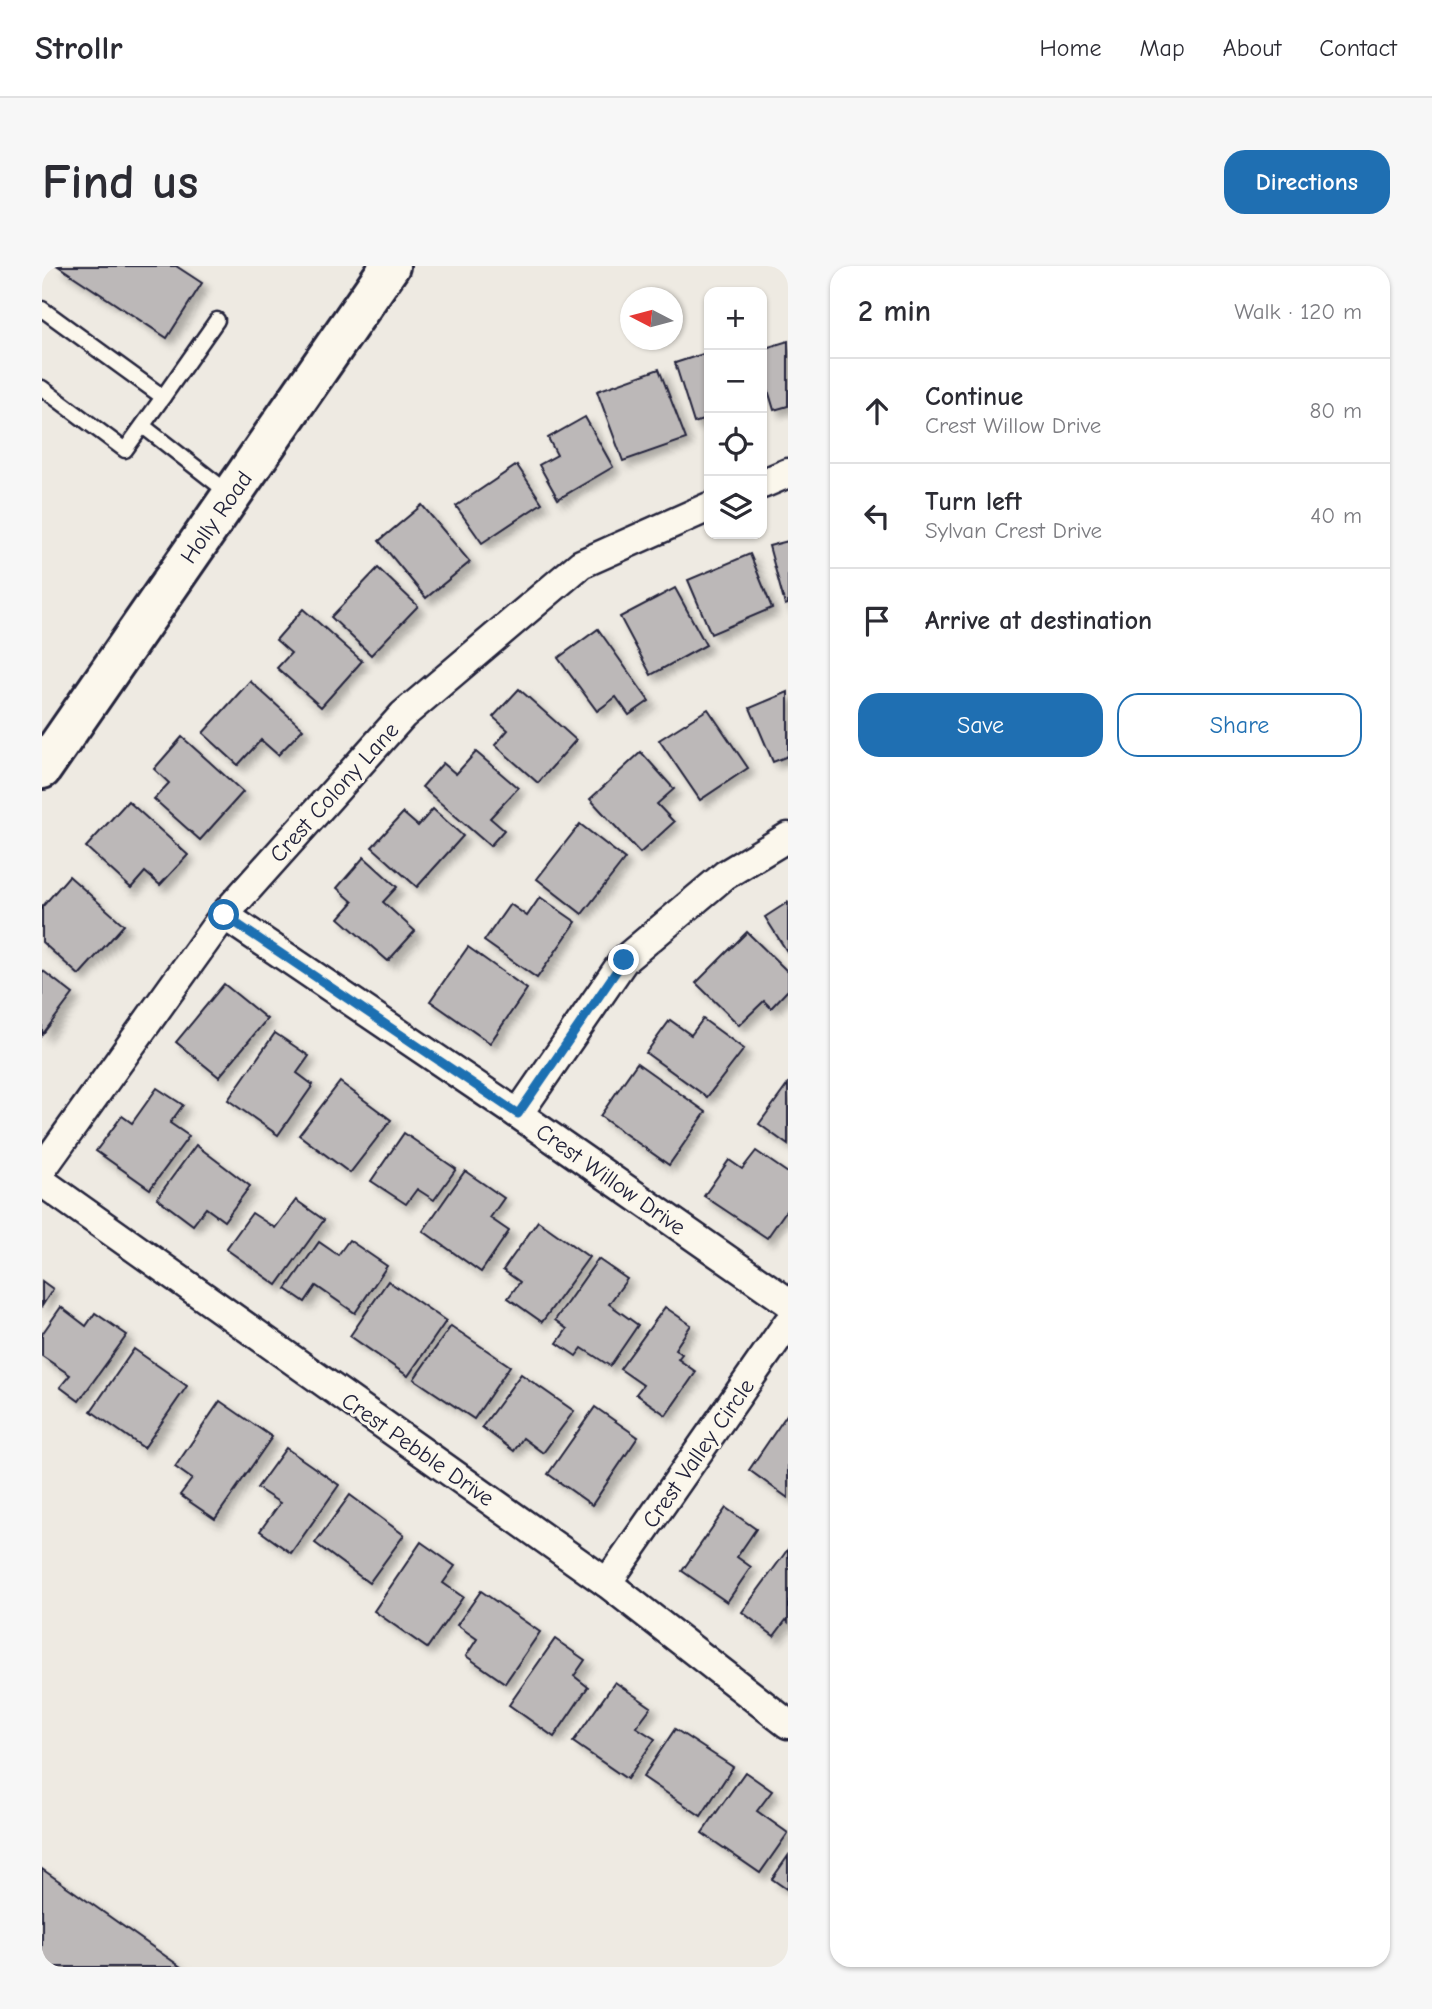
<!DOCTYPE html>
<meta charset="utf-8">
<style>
body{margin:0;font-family:"Comic Neue",sans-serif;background:#f7f7f7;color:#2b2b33}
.controls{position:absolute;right:21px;top:21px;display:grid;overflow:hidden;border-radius:14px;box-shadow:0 2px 5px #0004}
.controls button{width:63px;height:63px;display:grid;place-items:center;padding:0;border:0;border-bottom:2px solid #e1e1e2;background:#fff;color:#2b2b33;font:35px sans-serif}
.compass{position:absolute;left:578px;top:21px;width:63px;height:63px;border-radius:50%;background:#fff;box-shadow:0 2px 5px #0004;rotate:276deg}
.stop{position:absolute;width:21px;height:21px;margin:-16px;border:5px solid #1f6fb2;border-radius:50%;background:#fff}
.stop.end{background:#1f6fb2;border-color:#fff;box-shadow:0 2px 7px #0008}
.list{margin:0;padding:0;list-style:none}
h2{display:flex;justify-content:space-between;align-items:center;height:91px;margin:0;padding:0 28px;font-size:30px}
h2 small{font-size:23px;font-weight:400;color:#7c7c81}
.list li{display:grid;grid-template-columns:46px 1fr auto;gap:21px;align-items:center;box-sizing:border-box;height:105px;padding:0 28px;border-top:2px solid #e1e1e2}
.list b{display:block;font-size:26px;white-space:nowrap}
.list p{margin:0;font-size:23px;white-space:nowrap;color:#7c7c81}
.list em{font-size:23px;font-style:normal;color:#7c7c81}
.actions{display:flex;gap:14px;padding:21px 28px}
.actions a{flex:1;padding:16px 0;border:2px solid #1f6fb2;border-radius:21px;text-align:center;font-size:24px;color:#1f6fb2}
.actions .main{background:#1f6fb2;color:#fff}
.icon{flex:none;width:38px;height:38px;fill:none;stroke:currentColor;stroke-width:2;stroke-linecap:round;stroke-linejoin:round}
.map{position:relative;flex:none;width:746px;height:1701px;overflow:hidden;border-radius:21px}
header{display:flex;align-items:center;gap:42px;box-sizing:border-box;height:98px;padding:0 35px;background:#fff;border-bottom:2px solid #e1e1e2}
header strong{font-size:33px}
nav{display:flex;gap:38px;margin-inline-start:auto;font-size:24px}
.intro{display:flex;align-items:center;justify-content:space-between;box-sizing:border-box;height:168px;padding:0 42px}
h1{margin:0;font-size:49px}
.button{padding:18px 32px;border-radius:21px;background:#1f6fb2;color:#fff;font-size:24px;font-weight:700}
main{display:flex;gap:42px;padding:0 42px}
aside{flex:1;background:#fff;border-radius:21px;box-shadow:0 2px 5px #0004}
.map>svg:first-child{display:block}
.building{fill:#bcb8b8;stroke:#22223b;stroke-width:2;filter:url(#shadow)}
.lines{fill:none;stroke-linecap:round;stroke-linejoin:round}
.lane-casing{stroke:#22223b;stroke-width:19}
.street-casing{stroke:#22223b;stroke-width:33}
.secondary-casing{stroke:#22223b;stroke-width:44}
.lane{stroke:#fbf7ec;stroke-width:14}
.street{stroke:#fbf7ec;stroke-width:28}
.secondary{stroke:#fbf7ec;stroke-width:38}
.route{stroke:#1f6fb2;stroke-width:9}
.labels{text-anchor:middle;stroke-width:6;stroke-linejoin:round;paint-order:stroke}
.street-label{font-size:23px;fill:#22223b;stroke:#fbf7ec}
</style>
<header>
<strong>Strollr</strong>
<nav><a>Home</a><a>Map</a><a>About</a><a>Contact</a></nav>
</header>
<div class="intro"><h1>Find us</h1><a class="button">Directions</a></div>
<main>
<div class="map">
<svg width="746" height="1701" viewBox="0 0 746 1701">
<defs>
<filter id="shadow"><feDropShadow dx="6" dy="6" stdDeviation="3.5" flood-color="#0004"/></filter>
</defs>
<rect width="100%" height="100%" fill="#eeeae2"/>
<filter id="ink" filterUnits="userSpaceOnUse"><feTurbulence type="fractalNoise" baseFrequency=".0143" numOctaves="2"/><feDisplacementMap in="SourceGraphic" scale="14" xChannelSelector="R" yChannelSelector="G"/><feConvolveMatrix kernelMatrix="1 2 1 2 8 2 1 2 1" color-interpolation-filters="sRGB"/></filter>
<g filter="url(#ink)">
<g class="building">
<polygon points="16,0 134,0 160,17 125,72"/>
<polygon points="746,75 746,140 732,144 720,104 720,83"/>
<polygon points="667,86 667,152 652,157 633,97"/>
<polygon points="617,103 644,173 581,195 555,125"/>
<polygon points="543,151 571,201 516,233 497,199 515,189 506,172"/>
<polygon points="475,199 500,237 440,277 414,240"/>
<polygon points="380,239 428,296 384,332 337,275"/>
<polygon points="746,275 746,338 743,339 727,280"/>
<polygon points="708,288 730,342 669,368 646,314"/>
<polygon points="336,302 376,340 329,389 289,351"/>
<polygon points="633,322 664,379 609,409 578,351"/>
<polygon points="261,343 320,395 279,441 235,402 249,387 234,374"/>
<polygon points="556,363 607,435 587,449 574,431 555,445 516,392"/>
<polygon points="208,415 261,463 236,489 219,474 196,499 161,467"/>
<polygon points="477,423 534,474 496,517 453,479 466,464 451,451"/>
<polygon points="746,426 746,490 731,496 708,442"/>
<polygon points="666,443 706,502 658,534 617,474"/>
<polygon points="140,471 201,526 158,574 112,533 127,517 112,503"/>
<polygon points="434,486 476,522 448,552 462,564 448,580 380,521 401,497 414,508"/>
<polygon points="599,486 632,523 615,538 632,556 598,587 548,533"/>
<polygon points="86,535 146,589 118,619 103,606 89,622 44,581"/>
<polygon points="391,543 421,570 375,621 330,581 361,547 376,560"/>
<polygon points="538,558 583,593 540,648 495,613"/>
<polygon points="322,591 355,621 341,636 373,665 346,695 297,652 311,636 295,622"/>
<polygon points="27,610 82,659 37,709 0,676 0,641"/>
<polygon points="498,631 534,656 495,712 442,675 468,638 485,650"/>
<polygon points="746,636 746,687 723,651"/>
<polygon points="705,666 746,706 746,724 729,742 722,735 697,759 654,717"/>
<polygon points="426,681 485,723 448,777 388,735"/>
<polygon points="0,704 31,728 0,769"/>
<polygon points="182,718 225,753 177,811 134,776"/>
<polygon points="661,753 702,783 665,831 604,787 628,754 649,769"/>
<polygon points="233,767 267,790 255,807 271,819 236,869 186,834"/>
<polygon points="595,797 664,846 627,899 558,850"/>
<polygon points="298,816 349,854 308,907 257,869"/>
<polygon points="746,818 746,879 717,858"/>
<polygon points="115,822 141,839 128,857 147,870 108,923 54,885 80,850 90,857"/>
<polygon points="362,867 414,903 392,934 375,923 364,938 329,915"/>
<polygon points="154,879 208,920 182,955 164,942 151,959 115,932"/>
<polygon points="714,885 746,907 746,942 725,972 662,930 687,894 700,903"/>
<polygon points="423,905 462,932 448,952 467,965 439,1006 381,965"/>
<polygon points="254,934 282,954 235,1019 184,983 210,947 233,962"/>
<polygon points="496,955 547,991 500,1056 466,1032 478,1016 461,1004"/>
<polygon points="307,974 345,1000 313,1047 274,1020 263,1036 244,1023 277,976 296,989"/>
<polygon points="556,993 585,1013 567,1038 596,1059 568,1100 540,1082 534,1090 515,1077 525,1063 513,1054"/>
<polygon points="0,1015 11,1023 0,1040"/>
<polygon points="346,1015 404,1055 366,1110 308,1070"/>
<polygon points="19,1041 44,1060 53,1047 85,1069 37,1135 18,1121 28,1109 0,1090 0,1068"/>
<polygon points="623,1041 649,1059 633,1083 640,1088 636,1093 654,1106 624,1149 594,1128 601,1119 578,1103"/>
<polygon points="409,1060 468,1100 432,1153 372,1113"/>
<polygon points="92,1083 145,1120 102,1182 49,1145"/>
<polygon points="479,1108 532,1145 501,1187 481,1172 472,1185 440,1161"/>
<polygon points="178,1135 230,1171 173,1253 138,1229 150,1213 133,1201"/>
<polygon points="553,1141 596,1171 550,1239 506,1208"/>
<polygon points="746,1147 746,1232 707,1204"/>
<polygon points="244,1182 297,1219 249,1287 218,1265 238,1237 215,1222"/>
<polygon points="308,1229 362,1269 327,1317 273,1277"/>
<polygon points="684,1242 714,1263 695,1291 709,1301 685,1336 640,1305"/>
<polygon points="379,1276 413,1300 401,1317 421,1331 385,1382 332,1345"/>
<polygon points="746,1283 746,1356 744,1354 732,1370 700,1346"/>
<polygon points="439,1325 498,1366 463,1417 424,1390 435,1373 415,1359"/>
<polygon points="513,1373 543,1394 532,1410 546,1421 512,1471 467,1439"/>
<polygon points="573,1416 609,1441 594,1461 613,1473 585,1513 531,1476"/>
<polygon points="633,1463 691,1501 659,1550 601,1511"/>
<polygon points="703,1506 730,1525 715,1545 746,1567 718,1607 660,1567"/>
<polygon points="746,1590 746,1624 730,1613"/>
<polygon points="0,1603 139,1701 0,1701"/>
</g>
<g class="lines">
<g class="lane-casing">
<g id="lane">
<polyline points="0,43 121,131 83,184 0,122"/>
<polyline points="121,131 175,54"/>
<polyline points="101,160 188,228"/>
</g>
</g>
<g class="street-casing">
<g id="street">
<polyline points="720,218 746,207"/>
<polyline points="182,649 476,848 746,1036"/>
<polyline points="476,848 582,694 683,609 746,571"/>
<polyline points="0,903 182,649 361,449 539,298 667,241"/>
<polyline points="0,916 565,1317 746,1458"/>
<polyline points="565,1317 746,1057"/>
</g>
</g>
<g class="secondary-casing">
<polyline id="secondary" points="0,503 348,0"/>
</g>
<use href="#lane" class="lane"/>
<use href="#street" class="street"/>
<use href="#secondary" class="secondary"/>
</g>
</g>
<g class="lines" filter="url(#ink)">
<polyline class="route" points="182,649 476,848 582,694"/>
</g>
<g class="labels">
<g class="street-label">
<text transform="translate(174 251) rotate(-55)" y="8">Holly Road</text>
<text transform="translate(292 526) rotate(-48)" y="8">Crest Colony Lane</text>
<text transform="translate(569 913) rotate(35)" y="8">Crest Willow Drive</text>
<text transform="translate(376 1183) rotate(35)" y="8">Crest Pebble Drive</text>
<text transform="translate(656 1187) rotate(-55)" y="8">Crest Valley Circle</text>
</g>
</g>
</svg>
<div class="controls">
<button>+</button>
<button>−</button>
<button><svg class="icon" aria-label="locate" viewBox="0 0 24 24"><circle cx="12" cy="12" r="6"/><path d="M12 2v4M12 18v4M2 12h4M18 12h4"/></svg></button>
<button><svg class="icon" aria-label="layers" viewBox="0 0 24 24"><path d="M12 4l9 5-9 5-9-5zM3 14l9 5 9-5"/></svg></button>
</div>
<svg class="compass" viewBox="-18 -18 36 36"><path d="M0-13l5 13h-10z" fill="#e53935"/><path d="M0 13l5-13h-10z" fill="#7c7c81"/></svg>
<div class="stop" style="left:182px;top:649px"></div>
<div class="stop end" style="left:582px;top:694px"></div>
</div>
<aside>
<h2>2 min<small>Walk · 120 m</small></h2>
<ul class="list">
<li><svg class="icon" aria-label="ahead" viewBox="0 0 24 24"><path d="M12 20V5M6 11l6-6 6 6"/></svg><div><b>Continue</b><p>Crest Willow Drive</p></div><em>80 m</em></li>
<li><svg class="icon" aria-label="left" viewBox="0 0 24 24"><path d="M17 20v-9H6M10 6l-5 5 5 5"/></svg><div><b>Turn left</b><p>Sylvan Crest Drive</p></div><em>40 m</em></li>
<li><svg class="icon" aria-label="arrive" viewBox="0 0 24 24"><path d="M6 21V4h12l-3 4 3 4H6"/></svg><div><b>Arrive at destination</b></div></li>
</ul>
<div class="actions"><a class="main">Save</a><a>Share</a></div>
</aside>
</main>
